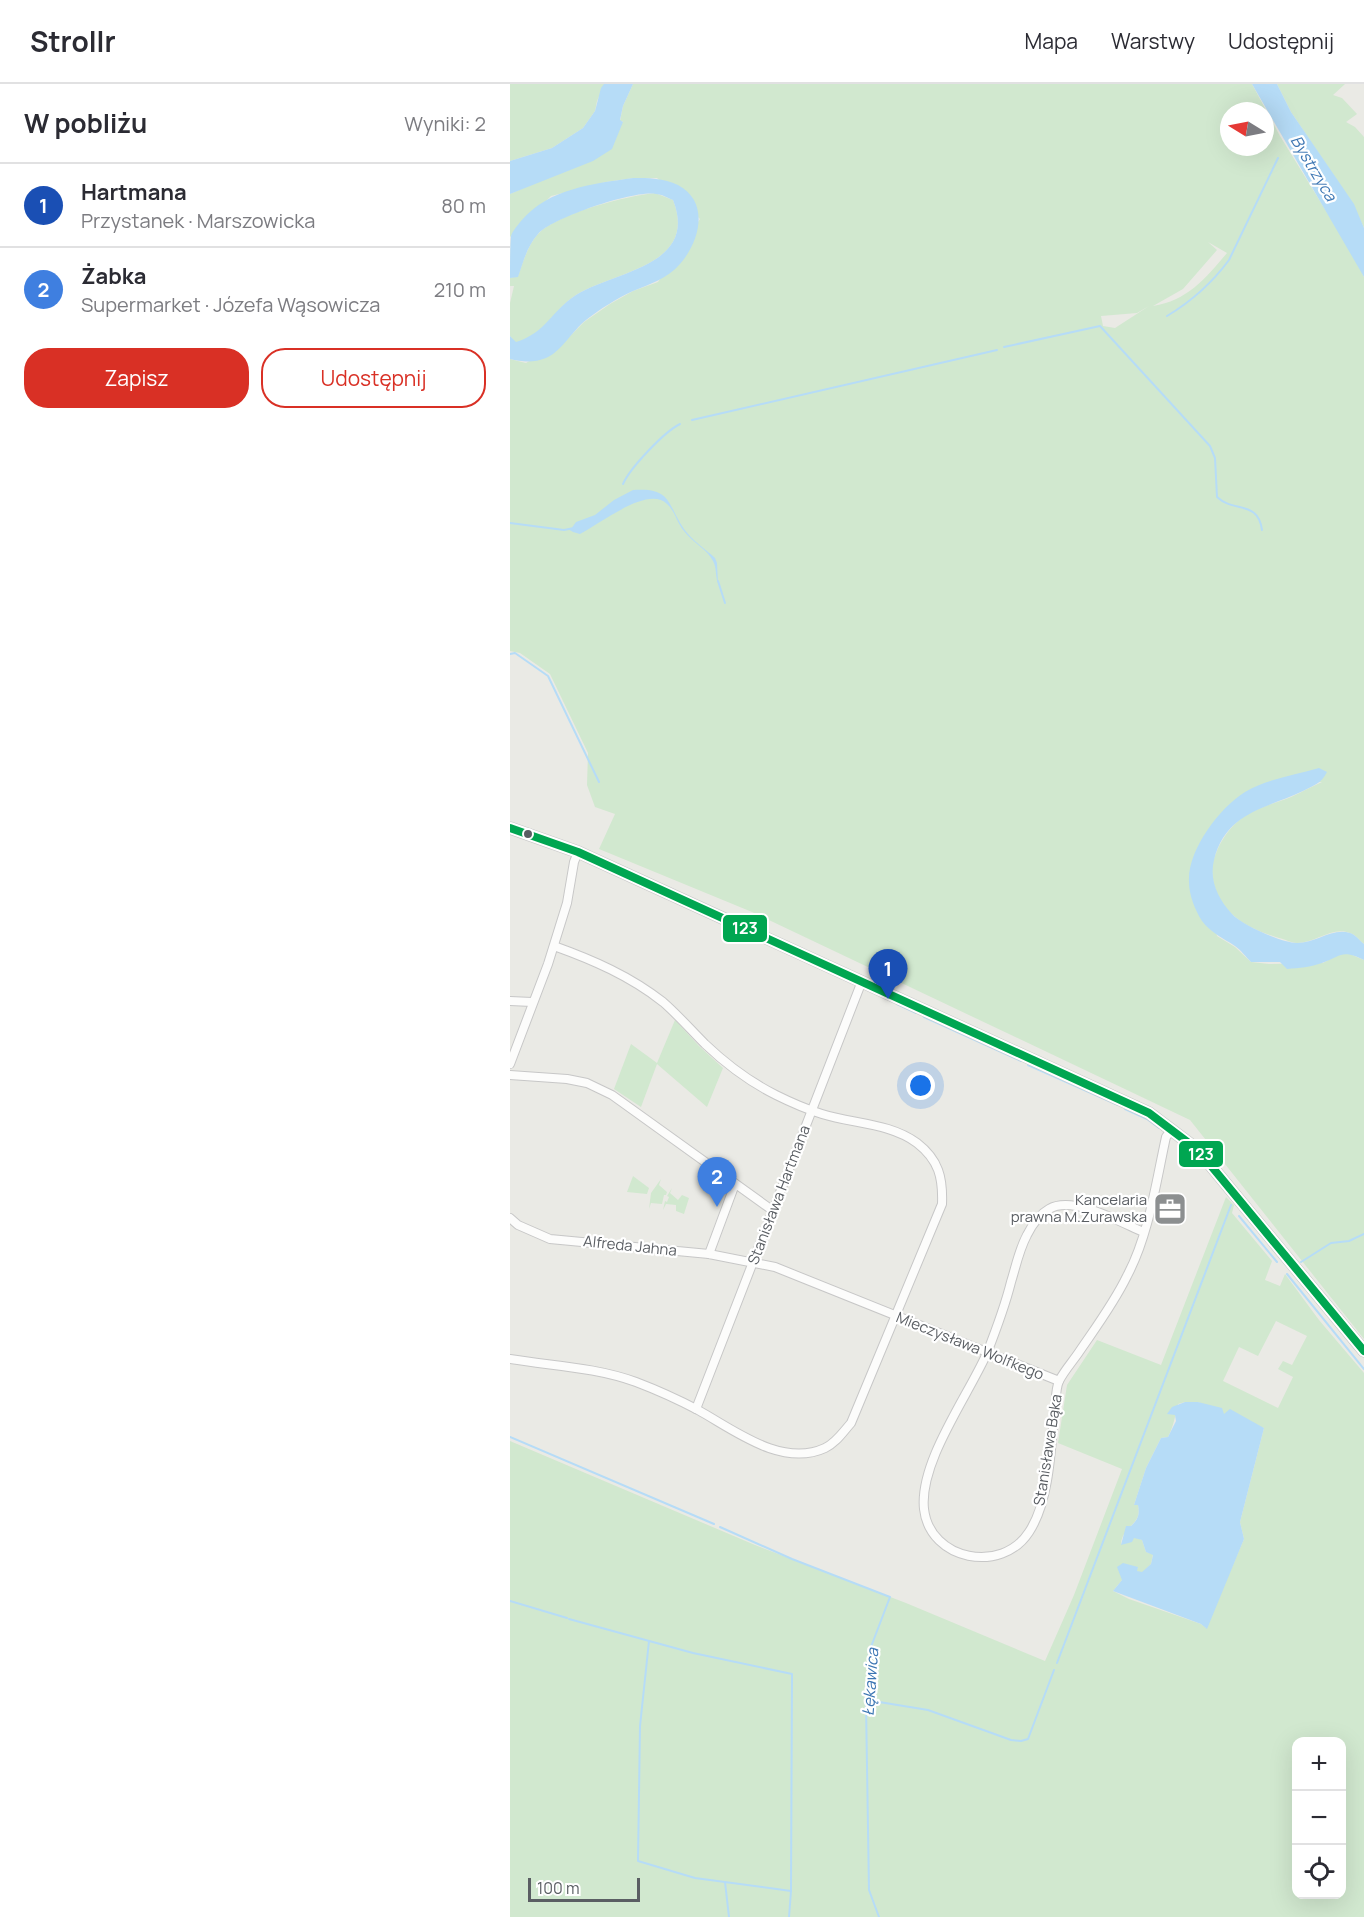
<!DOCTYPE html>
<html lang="pl">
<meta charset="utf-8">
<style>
body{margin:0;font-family:Manrope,sans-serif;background:#f7f7f7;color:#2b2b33}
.controls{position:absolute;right:18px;bottom:18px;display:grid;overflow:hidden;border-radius:12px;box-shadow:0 6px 24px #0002}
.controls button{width:54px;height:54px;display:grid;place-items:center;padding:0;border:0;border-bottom:2px solid #e1e1e2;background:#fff;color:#2b2b33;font:30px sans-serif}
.compass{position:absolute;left:710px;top:18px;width:54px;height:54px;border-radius:50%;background:#fff;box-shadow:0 6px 24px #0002;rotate:280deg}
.scale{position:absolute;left:18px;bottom:15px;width:112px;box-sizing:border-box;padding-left:6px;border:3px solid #5a5e63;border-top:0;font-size:16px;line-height:21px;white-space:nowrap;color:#5a5e63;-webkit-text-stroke:4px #fff;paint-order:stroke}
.you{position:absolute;left:411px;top:1002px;width:21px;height:21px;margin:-15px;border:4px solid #fff;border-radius:50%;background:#1a73e8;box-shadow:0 0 0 9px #1a73e833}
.badge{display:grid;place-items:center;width:39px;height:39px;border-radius:50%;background:#d93025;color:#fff;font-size:20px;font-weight:700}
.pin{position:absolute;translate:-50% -50px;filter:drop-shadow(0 2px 3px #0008)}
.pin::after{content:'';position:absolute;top:32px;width:21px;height:18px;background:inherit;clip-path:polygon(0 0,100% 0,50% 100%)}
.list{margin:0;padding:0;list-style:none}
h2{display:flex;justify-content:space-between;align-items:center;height:78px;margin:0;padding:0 24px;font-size:26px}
h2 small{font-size:20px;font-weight:400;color:#7c7c81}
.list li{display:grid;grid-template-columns:39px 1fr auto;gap:18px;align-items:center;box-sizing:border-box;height:84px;padding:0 24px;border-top:2px solid #e1e1e2}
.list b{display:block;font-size:22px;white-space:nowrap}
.list p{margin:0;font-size:20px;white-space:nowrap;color:#7c7c81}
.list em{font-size:20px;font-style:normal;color:#7c7c81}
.actions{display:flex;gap:12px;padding:18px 24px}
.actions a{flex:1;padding:14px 0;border:2px solid #d93025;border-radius:24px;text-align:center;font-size:21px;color:#d93025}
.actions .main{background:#d93025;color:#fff}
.icon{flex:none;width:33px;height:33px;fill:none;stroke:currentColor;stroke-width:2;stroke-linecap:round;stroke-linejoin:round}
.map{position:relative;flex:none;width:854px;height:1833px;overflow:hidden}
header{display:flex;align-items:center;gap:36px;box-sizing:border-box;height:84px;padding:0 30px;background:#fff;border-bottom:2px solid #e1e1e2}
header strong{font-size:28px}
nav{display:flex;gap:33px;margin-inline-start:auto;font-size:21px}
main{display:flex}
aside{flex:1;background:#fff}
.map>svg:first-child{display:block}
.green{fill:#d1e8cf;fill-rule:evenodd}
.water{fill:#b6dcf7}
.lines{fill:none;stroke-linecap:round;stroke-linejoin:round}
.stream{stroke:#b6dcf7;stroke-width:2}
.minor-casing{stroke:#c7c7c7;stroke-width:10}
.tertiary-casing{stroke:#c7c7c7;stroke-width:13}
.minor{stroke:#fcfcfb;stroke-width:8}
.tertiary{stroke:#fcfcfb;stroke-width:10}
.bus-1-casing{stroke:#fff;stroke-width:12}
.bus-1{stroke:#00a651;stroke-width:8}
.bus-dot{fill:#5a5e63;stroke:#fff;stroke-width:2}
.labels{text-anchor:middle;stroke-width:4.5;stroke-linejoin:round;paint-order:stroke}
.street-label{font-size:15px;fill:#5a5e63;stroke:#fff}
.poi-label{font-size:15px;fill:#5a5e63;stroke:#fff;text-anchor:end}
.water-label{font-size:16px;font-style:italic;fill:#3c76b3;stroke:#fff}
.line-badge{stroke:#fff;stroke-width:2}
.badge-label{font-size:16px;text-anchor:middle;font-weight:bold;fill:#fff}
</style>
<header>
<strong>Strollr</strong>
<nav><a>Mapa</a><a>Warstwy</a><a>Udostępnij</a></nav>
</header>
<main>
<aside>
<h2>W pobliżu<small>Wyniki: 2</small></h2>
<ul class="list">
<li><span class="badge" style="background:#1a4fb4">1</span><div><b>Hartmana</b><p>Przystanek · Marszowicka</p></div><em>80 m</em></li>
<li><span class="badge" style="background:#3f7fe0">2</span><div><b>Żabka</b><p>Supermarket · Józefa Wąsowicza</p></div><em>210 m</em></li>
</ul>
<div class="actions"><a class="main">Zapisz</a><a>Udostępnij</a></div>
</aside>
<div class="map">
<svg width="854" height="1833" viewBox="0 0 854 1833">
<rect width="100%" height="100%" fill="#eaeae5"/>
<g class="green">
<polygon points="0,0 94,0 94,1 87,17 85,27 73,44 42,64 0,77"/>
<path d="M123,0H742L770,52L845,174L854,193V860C850,857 845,850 840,849C822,842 806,859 787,859C781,859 775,855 769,854C736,844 705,828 702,788C701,780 706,769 709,762C725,733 740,727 770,717C784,713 798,704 812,698L755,700L689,761L707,852L725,863L741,878L759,880L813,879L829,870H840L854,876V1255L680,1036L242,828L89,765L105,730L85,723L77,701L78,669L40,590L10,569L0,567V275L16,279L56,256L74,238L100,220L123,207L148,198L190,135L147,94H123L96,98L41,112L0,153V110L36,94L113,37H110L113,22ZM719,27H755V63H719ZM698,158L717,169C696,194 677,217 643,222L673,205L707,166ZM639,222L605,244L593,242L591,232L627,229Z"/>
<polygon points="767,0 835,0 823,11 832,14 847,30 836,38 845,43 854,53 854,144 843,120 781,28"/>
<path d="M145,109L163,116C189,182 105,187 66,211C42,226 38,249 6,259L0,252V219L4,202H0V194L8,192C13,179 17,162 28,150C47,129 117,112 145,109Z"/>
<polygon points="165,936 189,962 213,984 197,1023 147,980 131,1023 104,1005 121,960 147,979"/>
<polygon points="123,1092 139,1104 137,1110 117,1108"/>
<polygon points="151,1095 149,1101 157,1108 156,1111 154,1111 152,1120 141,1119 139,1125 141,1109"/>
<polygon points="162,1104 160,1109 168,1116 172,1111 179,1114 174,1130 166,1127 166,1121 156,1120 153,1126 155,1117 157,1118 159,1113 157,1112"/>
<path d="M716,1113L724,1121L722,1129L762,1177L755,1196L770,1202L775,1190L809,1236L854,1289V1833H0V1357L245,1461L396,1519L535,1577L564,1511L612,1385L548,1359L557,1301L587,1256L651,1281ZM766,1237L797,1252L782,1281L773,1277L768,1285L783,1293L768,1324L713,1297L729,1263L748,1272ZM675,1318H688L714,1330L754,1344L730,1438L734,1455L696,1544L691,1540L619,1515L603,1507L612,1496L628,1483L626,1487L632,1489L641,1480L643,1470L636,1468L632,1456L624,1453L611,1460C612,1442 633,1441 628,1421H624L636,1384L651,1354L658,1353C664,1341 665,1332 668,1320ZM786,1658H832V1810H786Z"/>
</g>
<g class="water">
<polygon points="94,0 123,0 113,22 110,36 113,38 102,65 83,77 0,110 0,77 42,64 73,44 85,27 91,4"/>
<polygon points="742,0 767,0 781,28 844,120 854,144 854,193"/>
<path d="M123,94C138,94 154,94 168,101C200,118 190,157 170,180C157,195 140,200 123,207C106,215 90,225 76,236C63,246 50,269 36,274C24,279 12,278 0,275V252L6,258C36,249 42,226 66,211C105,187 189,182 163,116C158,114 151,110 146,110C124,106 42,134 28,150C17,162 13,179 8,193L0,194C0,182 0,164 1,152C3,146 8,141 11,137C39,104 83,100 123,94Z"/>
<path d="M123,406C162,403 157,420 174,445C182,456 195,465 205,474L207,479L208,499C205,492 207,484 203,477C197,465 182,458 174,447C167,439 165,427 157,420C138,401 90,440 70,450L63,448L58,445H61L66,438L85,431L104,416Z"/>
<path d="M809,684L817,688C811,700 804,701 793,707C755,725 716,728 704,776C699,796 708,815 722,830C732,841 772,859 787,859C806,859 823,843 840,849C845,850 850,857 854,860V876C831,865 832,872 812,879C801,883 789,884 777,885L770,878H741C736,873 731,866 725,862C713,854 701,849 692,837C685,826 679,811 679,798C677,767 709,724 735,708C757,695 785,691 809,684Z"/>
<path d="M675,1318H688L712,1324L714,1330L720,1325L754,1344L730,1438L734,1455L697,1545L691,1540L603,1507L612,1496L607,1483L613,1479L628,1483L627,1487L632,1488L641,1480L643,1471L636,1468L632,1456L624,1454L622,1458L611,1461L616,1442H621C628,1436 630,1430 628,1421H624L636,1384L651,1354L658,1353L666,1337L665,1331L657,1330L662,1323Z"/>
</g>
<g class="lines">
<g class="stream">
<path d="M657,232C682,217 702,199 719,176L768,74"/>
<path d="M494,263L590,242L700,362L705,374L707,413C724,429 748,416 752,446"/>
<polyline points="182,336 487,266"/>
<path d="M113,400C120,384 154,348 170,340"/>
<polyline points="0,439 54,446 64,444"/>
<polyline points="208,497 215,519"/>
<polyline points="0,570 5,569 38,592 89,698"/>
<polyline points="387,920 406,929"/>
<polyline points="414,933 511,977"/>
<polyline points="518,981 608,1021"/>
<polyline points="615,1025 637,1035 649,1044"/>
<polyline points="729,1132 767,1178"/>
<polyline points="791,1178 821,1159 839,1157 854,1150"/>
<polyline points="777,1190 854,1285"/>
<polyline points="0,1353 204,1440"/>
<polyline points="210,1443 282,1475 380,1513 359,1568 356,1620 359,1806 369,1833"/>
<polyline points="0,1517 57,1534"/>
<polyline points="59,1535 183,1569 282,1590 281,1807 279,1833"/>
<polyline points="139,1557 130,1642 128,1777 185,1794 281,1807"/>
<polyline points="547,1579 721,1121"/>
<polyline points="357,1616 418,1626 501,1656 511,1657 518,1655 544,1586"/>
<polyline points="215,1798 219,1833"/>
</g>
<g class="minor-casing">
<g id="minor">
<polyline points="0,917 22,918"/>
<polyline points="0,980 38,880 57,819 64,778 68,768"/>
<polyline points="0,991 57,995 77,999 102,1011 262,1126"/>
<polyline points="0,1134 8,1141 40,1155 199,1170 265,1183 549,1297"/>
<path d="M633,1148C610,1138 563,1111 539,1125C530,1130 522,1141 517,1151C509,1166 506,1182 501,1198C495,1222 486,1246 477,1269C458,1312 409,1378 414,1425C420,1477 492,1490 519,1448C539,1418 541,1366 544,1331C546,1321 545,1306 549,1297C554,1287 563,1277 569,1268C586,1243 604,1219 617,1192C639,1151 646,1098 656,1053L662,1045"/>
<polyline points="199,1170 225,1100"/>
<path d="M0,1275C42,1282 85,1283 126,1298C147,1306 169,1316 188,1326C224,1346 272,1384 315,1364C326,1359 333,1348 341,1339L432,1120C433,1094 429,1076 407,1059C380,1039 344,1040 312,1030C296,1025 280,1018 266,1011C240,998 216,980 195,960C181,946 168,931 153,918C120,892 83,876 44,862"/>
<polyline points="186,1325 352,897"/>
</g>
</g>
<g class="tertiary-casing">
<polyline id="tertiary" points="0,744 68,768 639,1029 688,1066 854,1267"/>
</g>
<use href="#minor" class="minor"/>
<use href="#tertiary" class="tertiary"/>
<g class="bus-1-casing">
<polyline id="bus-1" points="0,744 68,768 639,1029 688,1066 854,1267"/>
</g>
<use href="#bus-1" class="bus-1"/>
</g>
<defs>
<g id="office-square" transform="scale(1.725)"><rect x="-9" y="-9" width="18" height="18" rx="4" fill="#8c8f90" stroke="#fff"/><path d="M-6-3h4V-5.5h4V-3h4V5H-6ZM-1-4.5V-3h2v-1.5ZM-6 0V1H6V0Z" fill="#fff"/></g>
</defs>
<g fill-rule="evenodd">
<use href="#office-square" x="660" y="1125"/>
</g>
<circle class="bus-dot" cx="18" cy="750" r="5"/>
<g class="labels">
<g class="street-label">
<text transform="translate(269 1111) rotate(-69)" y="5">Stanisława Hartmana</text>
<text transform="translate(120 1162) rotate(6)" y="5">Alfreda Jahna</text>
<text transform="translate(460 1262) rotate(22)" y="5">Mieczysława Wolfkego</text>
<text transform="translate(538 1366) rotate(-81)" y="5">Stanisława Bąka</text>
</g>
<g class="poi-label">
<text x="637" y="1121">Kancelaria<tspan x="637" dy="17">prawna M.Zurawska</tspan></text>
</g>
<g class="water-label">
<text transform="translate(804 84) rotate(59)" y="6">Bystrzyca</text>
<text transform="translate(360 1598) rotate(-86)" y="6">Łękawica</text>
</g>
</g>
<g class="line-badge">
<rect x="212" y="830" width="46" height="29" rx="6" fill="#00a651"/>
<rect x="668" y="1056" width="46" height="28" rx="6" fill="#00a651"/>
</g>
<g class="badge-label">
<text x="235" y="850">123</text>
<text x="691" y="1076">123</text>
</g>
</svg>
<div class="controls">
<button>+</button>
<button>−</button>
<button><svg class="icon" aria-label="locate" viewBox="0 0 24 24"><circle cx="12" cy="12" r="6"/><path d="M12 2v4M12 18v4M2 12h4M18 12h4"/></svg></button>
</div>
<svg class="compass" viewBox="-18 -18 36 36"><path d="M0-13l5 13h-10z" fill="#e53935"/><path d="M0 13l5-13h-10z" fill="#7c7c81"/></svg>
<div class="scale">100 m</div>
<div class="you"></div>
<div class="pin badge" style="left:378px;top:915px;background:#1a4fb4">1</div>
<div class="pin badge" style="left:207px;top:1123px;background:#3f7fe0">2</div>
</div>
</main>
